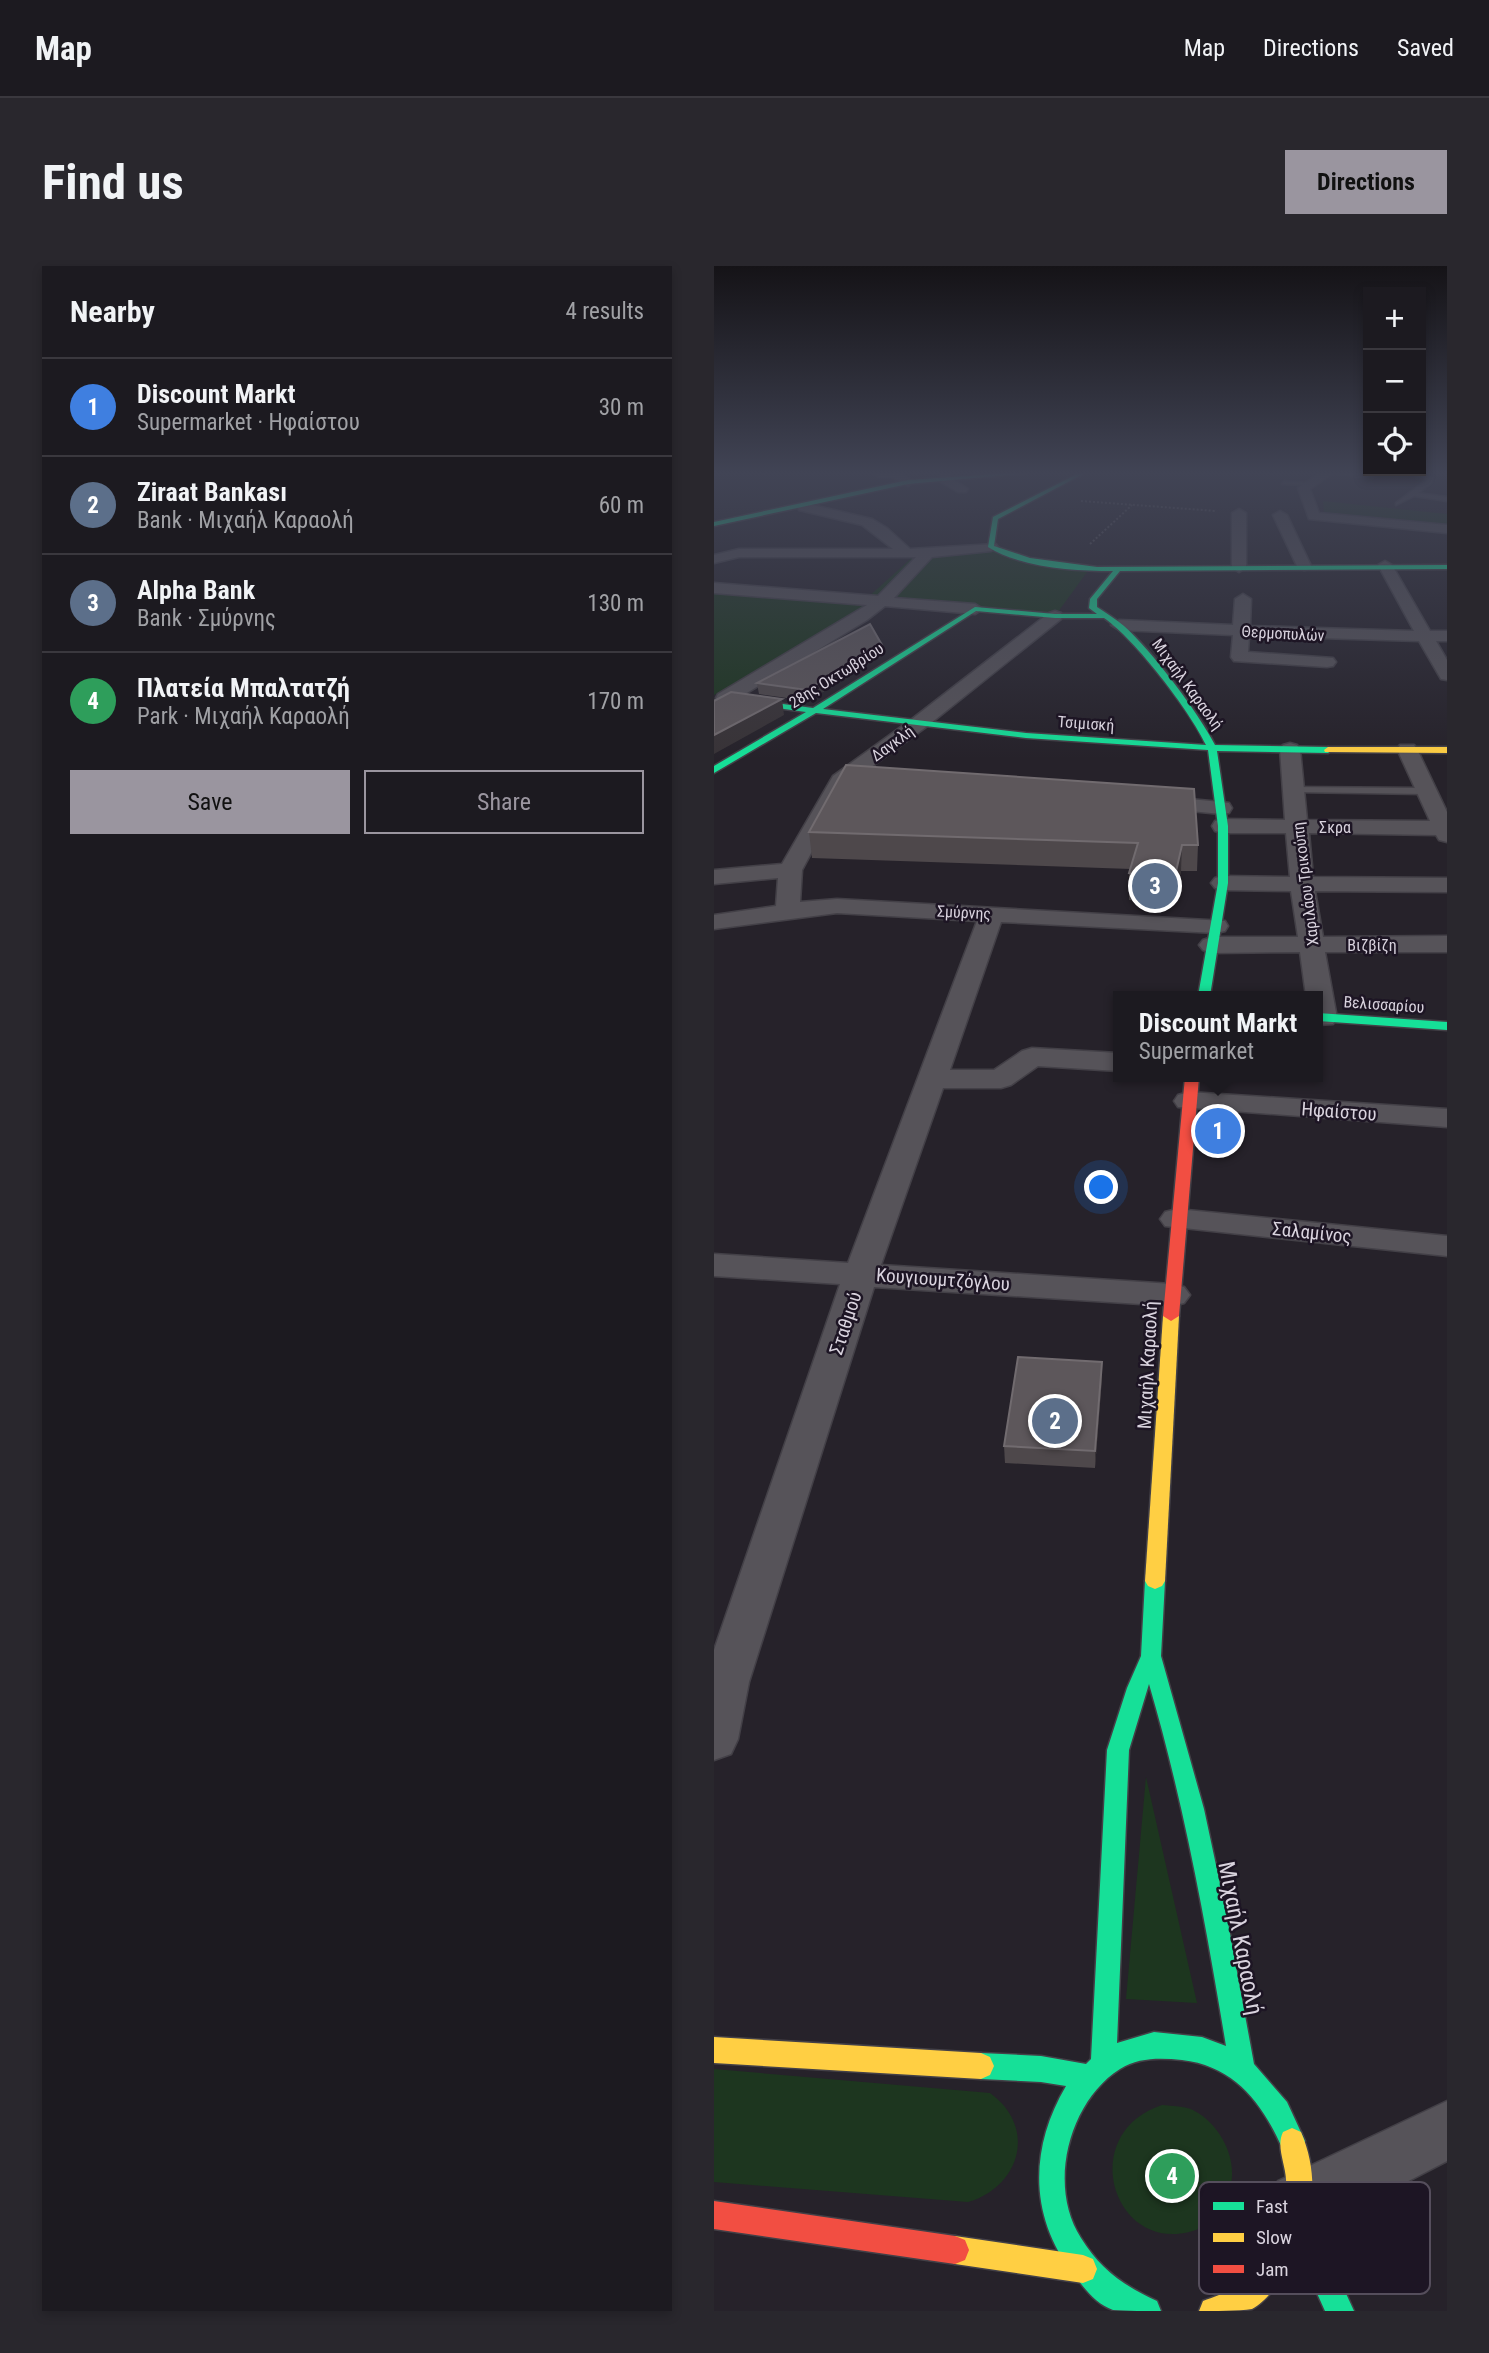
<!DOCTYPE html>
<meta charset="utf-8">
<style>
body{margin:0;font-family:"Roboto Condensed",sans-serif;background:#29272d;color:#f1f3f6}
.controls{position:absolute;right:21px;top:21px;display:grid;overflow:hidden;border-radius:0px;box-shadow:0 4px 10px #0003}
.controls button{width:63px;height:63px;display:grid;place-items:center;padding:0;border:0;border-bottom:2px solid #3a383e;background:#1c1a20;color:#f1f3f6;font:35px sans-serif}
.you{position:absolute;left:388px;top:922px;width:24px;height:24px;margin:-18px;border:5px solid #fff;border-radius:50%;background:#1a73e8;box-shadow:0 0 0 10px #1a73e833}
.badge{display:grid;place-items:center;width:46px;height:46px;border-radius:50%;background:#9a959f;color:#fff;font-size:23px;font-weight:700}
.pin{position:absolute;translate:-50% -50%;border:4px solid #fff;box-shadow:0 2px 7px #0006}
.popup{position:absolute;left:399px;top:725px;width:210px;height:91px;box-sizing:border-box;display:grid;place-content:center;border-radius:0px;background:#1c1a20;filter:drop-shadow(0 2px 5px #0005);font-size:23px;white-space:nowrap;color:#a0a1a5}
.popup b{font-size:26px;color:#f1f3f6}
.popup::after{content:'';position:absolute;left:50%;top:100%;margin-left:-14px;border:14px solid transparent;border-top-color:#1c1a20}
.list{margin:0;padding:0;list-style:none}
h2{display:flex;justify-content:space-between;align-items:center;height:91px;margin:0;padding:0 28px;font-size:30px}
h2 small{font-size:23px;font-weight:400;color:#a0a1a5}
.list li{display:grid;grid-template-columns:46px 1fr auto;gap:21px;align-items:center;box-sizing:border-box;height:98px;padding:0 28px;border-top:2px solid #3a383e}
.list b{display:block;font-size:26px;white-space:nowrap}
.list p{margin:0;font-size:23px;white-space:nowrap;color:#a0a1a5}
.list em{font-size:23px;font-style:normal;color:#a0a1a5}
.actions{display:flex;gap:14px;padding:21px 28px}
.actions a{flex:1;padding:16px 0;border:2px solid #9a959f;border-radius:0px;text-align:center;font-size:24px;color:#9a959f}
.actions .main{background:#9a959f;color:#111}
.icon{flex:none;width:38px;height:38px;fill:none;stroke:currentColor;stroke-width:2;stroke-linecap:round;stroke-linejoin:round}
.map{position:relative;flex:none;width:733px;height:2045px;overflow:hidden;border-radius:0px}
header{display:flex;align-items:center;gap:42px;box-sizing:border-box;height:98px;padding:0 35px;background:#1c1a20;border-bottom:2px solid #3a383e}
header strong{font-size:33px}
nav{display:flex;gap:38px;margin-inline-start:auto;font-size:24px}
.intro{display:flex;align-items:center;justify-content:space-between;box-sizing:border-box;height:168px;padding:0 42px}
h1{margin:0;font-size:49px}
.button{padding:18px 32px;border-radius:0px;background:#9a959f;color:#111;font-size:24px;font-weight:700}
main{display:flex;gap:42px;padding:0 42px}
aside{flex:1;background:#1c1a20;border-radius:0px;box-shadow:0 4px 10px #0003}
.map>svg:first-child{display:block}
.green{fill:#1d361f}
.lines{fill:none;stroke-linecap:round;stroke-linejoin:round}
.lane-casing{stroke:#434047;stroke-width:3}
.street-casing{stroke:#434047;stroke-width:3}
.fast-casing{stroke:#434047;stroke-width:3}
.slow-casing{stroke:#434047;stroke-width:3}
.jam-casing{stroke:#434047;stroke-width:3}
.path{stroke:#5b585e;stroke-width:2;stroke-dasharray:2 2;stroke-linecap:butt}
.lane{fill:#565359;fill-rule:evenodd}
.street{fill:#565359;fill-rule:evenodd}
.fast{fill:#16e098;fill-rule:evenodd}
.slow{fill:#ffcf43;fill-rule:evenodd}
.jam{fill:#f24e42;fill-rule:evenodd}
.wall{fill:#4e484b}
.shaded-wall{fill:#383337}
.building{fill:#5d575b;stroke:#716b6f;stroke-width:2}
.labels{text-anchor:middle;stroke-width:5;stroke-linejoin:round;paint-order:stroke}
.far-street-label{font-size:16px;fill:#d9d3de;stroke:#1d1524}
.street-label{font-size:19px;fill:#d9d3de;stroke:#1d1524}
.near-street-label{font-size:23px;fill:#d9d3de;stroke:#1d1524}
.key{fill:#1d1524;stroke:#554e5c;stroke-width:2}
.key-label{font-size:19px;fill:#d9d3de}
</style>
<header>
<strong>Map</strong>
<nav><a>Map</a><a>Directions</a><a>Saved</a></nav>
</header>
<div class="intro"><h1>Find us</h1><a class="button">Directions</a></div>
<main>
<aside>
<h2>Nearby<small>4 results</small></h2>
<ul class="list">
<li><span class="badge" style="background:#3f7fe0">1</span><div><b>Discount Markt</b><p>Supermarket · Ηφαίστου</p></div><em>30 m</em></li>
<li><span class="badge" style="background:#5c6f8a">2</span><div><b>Ziraat Bankası</b><p>Bank · Μιχαήλ Καραολή</p></div><em>60 m</em></li>
<li><span class="badge" style="background:#5c6f8a">3</span><div><b>Alpha Bank</b><p>Bank · Σμύρνης</p></div><em>130 m</em></li>
<li><span class="badge" style="background:#2e9e5b">4</span><div><b>Πλατεία Μπαλτατζή</b><p>Park · Μιχαήλ Καραολή</p></div><em>170 m</em></li>
</ul>
<div class="actions"><a class="main">Save</a><a>Share</a></div>
</aside>
<div class="map">
<svg width="733" height="2045" viewBox="0 0 733 2045">
<rect width="100%" height="100%" fill="#26222a"/>
<g class="green">
<polygon points="609,235 733,248 733,258 610,246"/>
<polygon points="277,281 300,292 376,302 341,350 186,336 147,351 0,429 0,323 152,333 202,288"/>
<polygon points="432,1511 483,1737 412,1733"/>
<path d="M0,1803L276,1827C323,1861 307,1920 254,1936L0,1916Z"/>
<path d="M448,1839C458,1840 471,1840 479,1844C507,1858 526,1896 515,1926C507,1945 496,1961 475,1966C398,1985 363,1867 448,1839Z"/>
</g>
<g class="lines">
<g class="lane-casing">
<g id="lane">
<polygon points="618,207 669,207 656,212"/>
<polygon points="685,207 719,211 718,217 704,227 733,231 733,235 700,230 682,239 682,237 714,213"/>
<polygon points="570,215 592,217 595,219 568,218"/>
<polygon points="576,521 710,522 715,525 710,528 580,526 575,523"/>
</g>
</g>
<g class="street-casing">
<g id="street">
<polygon points="159,207 187,207 200,216 194,220 178,211 165,211"/>
<polygon points="226,207 238,207 237,212 254,223 252,226 244,226 227,216"/>
<polygon points="605,207 619,207 596,223 605,247 733,259 733,267 595,253 584,222"/>
<polygon points="90,237 158,253 173,262 196,283 282,278 284,281 277,285 218,291 180,332 261,338 269,343 261,348 171,340 153,354 18,436 4,436 2,432 4,428 153,339 0,327 0,317 164,330 202,291 25,291 0,297 0,289 25,283 179,283 148,259 85,244 83,241"/>
<polygon points="525,243 532,247 532,302 525,306 518,302 518,247"/>
<polygon points="566,245 573,249 597,300 595,303 590,304 583,300 559,249"/>
<polygon points="671,295 678,299 716,365 733,365 733,375 722,375 733,394 733,414 727,413 705,375 535,370 534,386 619,392 622,396 619,400 613,401 520,395 517,391 519,369 405,364 397,359 405,354 519,359 521,333 529,328 537,333 536,360 700,365 664,299"/>
<polygon points="341,345 347,347 349,350 347,353 212,461 134,518 88,604 86,636 123,633 511,655 514,660 511,665 502,667 287,656 236,804 280,804 308,785 318,782 404,787 404,805 324,800 297,819 287,822 229,822 167,999 458,1018 470,1021 476,1029 470,1037 458,1040 160,1021 35,1416 24,1473 17,1488 0,1494 0,1384 126,1018 0,1010 0,988 134,997 263,655 123,647 0,663 0,649 62,640 64,612 0,618 0,604 68,598 119,510 198,453 335,347"/>
<polygon points="576,477 583,479 586,483 593,554 716,555 683,483 686,479 700,479 703,483 733,546 733,576 725,574 722,569 595,567 599,611 733,612 733,626 601,625 609,671 733,670 733,686 611,686 623,752 619,758 604,759 604,730 592,730 586,686 498,687 489,684 485,679 489,674 498,671 584,671 577,625 509,624 501,622 497,617 501,612 509,610 576,611 572,567 509,567 501,565 498,560 501,555 509,553 571,554 566,483 569,479"/>
<polygon points="433,529 507,536 515,537 518,542 515,547 507,548 425,540 422,535 425,530"/>
<polygon points="475,826 733,843 733,861 464,841 460,835 464,829"/>
<polygon points="463,943 733,970 733,990 451,960 446,953 451,946"/>
<polygon points="733,1835 733,1895 654,1936 585,1966 564,1957 555,1936 564,1915"/>
</g>
</g>
<g class="fast-casing">
<g id="fast">
<polygon points="297,207 315,207 194,218 0,260 0,256 194,214"/>
<path d="M365,207H371L284,253L280,280L316,292L383,301L733,299V303L406,305L383,333V341C392,347 402,353 410,360C438,385 484,446 501,479L614,481L618,484L614,487L503,485L514,560V617L496,730H484L504,617V560L494,484L312,472L102,447L0,507V500L92,446L12,435L0,441V435L8,430L99,442L261,341L341,348H383L375,342L376,333L399,305C360,305 308,302 274,281L279,251ZM262,345L341,352H390C421,373 476,445 492,479L312,467L109,443Z"/>
<polygon points="604,747 733,756 733,764 604,755"/>
<path d="M441,1307L448,1310L451,1315L447,1390L490,1543L512,1646L540,1798L573,1836L591,1875L587,1884L578,1888L569,1884C549,1838 521,1800 468,1794C447,1792 425,1791 406,1803C355,1835 333,1920 367,1972C386,2003 410,2020 443,2035L447,2045C433,2045 413,2045 399,2044C382,2038 371,2023 360,2009C315,1951 315,1883 352,1820L327,1816L267,1813L258,1809L254,1800L258,1791L267,1787L327,1790L372,1798L377,1793L393,1484L413,1422L427,1390L431,1315L434,1310ZM435,1418C470,1537 492,1659 512,1780L488,1771L440,1766L403,1777L415,1484Z"/>
<polygon points="582,1936 592,1940 640,2045 611,2045 568,1950 572,1940"/>
</g>
</g>
<g class="slow-casing">
<g id="slow">
<polygon points="614,481 733,481 733,487 611,486 610,484"/>
<polygon points="457,1045 465,1050 451,1315 448,1320 441,1323 434,1320 431,1315 449,1050"/>
<polygon points="0,1771 267,1787 276,1791 280,1800 276,1809 267,1813 0,1797"/>
<path d="M578,1862L587,1866C609,1917 598,1973 565,2017C558,2026 548,2038 538,2043C525,2045 499,2045 485,2045L489,2035C499,2031 510,2028 519,2022C554,2001 574,1954 572,1913C571,1897 562,1880 569,1866Z"/>
<polygon points="241,1970 369,1989 379,1993 383,2003 379,2013 369,2017 241,1998 231,1994 227,1984 231,1974"/>
</g>
</g>
<g class="jam-casing">
<g id="jam">
<polygon points="471,811 485,811 465,1050 457,1055 449,1050"/>
<polygon points="0,1935 241,1970 251,1974 255,1984 251,1994 241,1998 0,1963"/>
</g>
</g>
<g class="path">
<polyline points="367,235 502,245"/>
<polyline points="376,278 418,239"/>
</g>
<use href="#lane" class="lane"/>
<use href="#street" class="street"/>
<use href="#fast" class="fast"/>
<use href="#slow" class="slow"/>
<use href="#jam" class="jam"/>
</g>
<g class="wall">
<polygon points="168,379 169,389 94,435 45,428 43,417"/>
<polygon points="95,566 484,579 483,605 467,605 460,637 415,634 415,607 417,603 98,592"/>
<polygon points="388,1112 381,1202 291,1197 290,1180"/>
</g>
<g class="shaded-wall">
<polygon points="168,379 169,389 94,435 93,424"/>
<polygon points="68,433 70,449 0,488 0,469"/>
<polygon points="468,579 467,605 460,637 461,610"/>
<polygon points="388,1096 388,1112 381,1202 381,1185"/>
</g>
<g class="building">
<polygon points="156,358 168,379 93,424 43,417"/>
<polygon points="17,426 68,433 0,469 0,435"/>
<polygon points="132,499 480,523 484,579 468,579 461,610 415,607 424,577 95,566"/>
<polygon points="304,1091 388,1096 381,1185 290,1180"/>
</g>
<linearGradient id="sky" x2="0" y2="1"><stop stop-color="#151317"/><stop offset="0.42" stop-color="#414455"/><stop offset="1" stop-color="#414455" stop-opacity="0"/></linearGradient>
<rect width="733" height="493" fill="url(#sky)"/>
<g class="labels">
<g class="far-street-label">
<text transform="translate(569 367) rotate(3)" y="6">Θερμοπυλών</text>
<text transform="translate(122 409) rotate(-32)" y="6">28ης Οκτωβρίου</text>
<text transform="translate(474 418) rotate(54)" y="6">Μιχαήλ Καραολή</text>
<text transform="translate(372 457) rotate(4)" y="6">Τσιμισκή</text>
<text transform="translate(178 477) rotate(-36)" y="6">Δαγκλή</text>
<text x="621" y="567">Σκρα</text>
<text transform="translate(591 618) rotate(-97)" y="6">Χαριλάου Τρικούπη</text>
<text transform="translate(250 646) rotate(3)" y="6">Σμύρνης</text>
<text x="658" y="685">Βιζβίζη</text>
<text transform="translate(670 738) rotate(4)" y="6">Βελισσαρίου</text>
</g>
<g class="street-label">
<text transform="translate(625 845) rotate(4)" y="7">Ηφαίστου</text>
<text transform="translate(598 966) rotate(6)" y="7">Σαλαμίνος</text>
<text transform="translate(229 1013) rotate(4)" y="7">Κουγιουμτζόγλου</text>
<text transform="translate(131 1057) rotate(-72)" y="7">Σταθμού</text>
<text transform="translate(433 1099) rotate(-87)" y="7">Μιχαήλ Καραολή</text>
</g>
<g class="near-street-label">
<text transform="translate(527 1672) rotate(79)" y="8">Μιχαήλ Καραολή</text>
</g>
</g>
<rect x="485" y="1916" width="231" height="112" rx="10" class="key"/>
<rect x="499" y="1936" width="31" height="8" fill="#16e098"/>
<rect x="499" y="1967" width="31" height="9" fill="#ffcf43"/>
<rect x="499" y="1999" width="31" height="8" fill="#f24e42"/>
<g class="key-label">
<text x="542" y="1947">Fast</text>
<text x="542" y="1978">Slow</text>
<text x="542" y="2010">Jam</text>
</g>
</svg>
<div class="controls">
<button>+</button>
<button>−</button>
<button><svg class="icon" aria-label="locate" viewBox="0 0 24 24"><circle cx="12" cy="12" r="6"/><path d="M12 2v4M12 18v4M2 12h4M18 12h4"/></svg></button>
</div>
<div class="you"></div>
<div class="pin badge" style="left:504px;top:865px;background:#3f7fe0">1</div>
<div class="popup"><b>Discount Markt</b>Supermarket</div>
<div class="pin badge" style="left:341px;top:1155px;background:#5c6f8a">2</div>
<div class="pin badge" style="left:441px;top:620px;background:#5c6f8a">3</div>
<div class="pin badge" style="left:458px;top:1910px;background:#2e9e5b">4</div>
</div>
</main>
